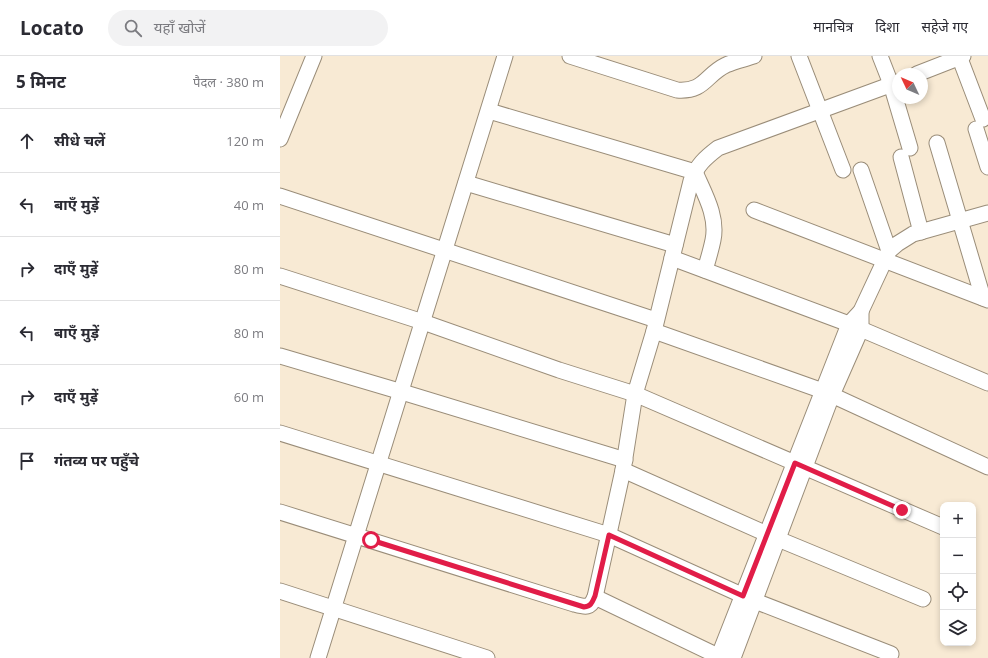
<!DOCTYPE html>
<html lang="hi">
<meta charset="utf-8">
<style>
body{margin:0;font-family:"Open Sans","Noto Sans Devanagari",sans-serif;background:#f2f2f3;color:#2b2b33}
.controls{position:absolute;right:12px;bottom:12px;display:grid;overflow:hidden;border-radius:8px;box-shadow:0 2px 6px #0003}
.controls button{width:36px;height:36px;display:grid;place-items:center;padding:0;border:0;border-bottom:1px solid #e1e1e2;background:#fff;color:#2b2b33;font:20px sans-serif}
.compass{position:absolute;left:612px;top:12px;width:36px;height:36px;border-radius:50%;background:#fff;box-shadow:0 2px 6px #0003;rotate:314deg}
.stop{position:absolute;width:12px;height:12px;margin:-9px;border:3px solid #e11d48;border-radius:50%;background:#fff}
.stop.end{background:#e11d48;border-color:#fff;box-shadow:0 1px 4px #0008}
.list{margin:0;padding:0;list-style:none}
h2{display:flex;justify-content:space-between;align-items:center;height:52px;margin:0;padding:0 16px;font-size:17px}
h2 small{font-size:13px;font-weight:400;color:#7c7c81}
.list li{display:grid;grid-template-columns:26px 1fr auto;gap:12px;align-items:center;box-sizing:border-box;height:64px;padding:0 16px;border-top:1px solid #e1e1e2}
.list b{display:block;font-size:15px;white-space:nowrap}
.list em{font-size:13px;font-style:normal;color:#7c7c81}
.icon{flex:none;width:22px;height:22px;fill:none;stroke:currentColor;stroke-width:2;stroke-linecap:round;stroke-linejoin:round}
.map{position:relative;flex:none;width:708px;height:602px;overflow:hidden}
header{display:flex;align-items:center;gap:24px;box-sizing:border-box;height:56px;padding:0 20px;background:#fff;border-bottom:1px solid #e1e1e2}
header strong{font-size:19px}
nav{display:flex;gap:22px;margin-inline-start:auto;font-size:14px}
.search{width:280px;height:36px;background:#f2f2f3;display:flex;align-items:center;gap:10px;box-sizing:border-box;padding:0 14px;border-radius:22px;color:#7c7c81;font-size:15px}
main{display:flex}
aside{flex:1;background:#fff}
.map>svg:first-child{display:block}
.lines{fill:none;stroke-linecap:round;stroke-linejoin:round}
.street-casing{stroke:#9a8d79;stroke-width:17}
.street{stroke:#fff;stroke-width:15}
.route{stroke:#e11d48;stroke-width:5}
</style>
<header>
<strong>Locato</strong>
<div class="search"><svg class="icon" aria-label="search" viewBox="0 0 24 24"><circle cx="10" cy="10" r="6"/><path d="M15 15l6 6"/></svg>यहाँ खोजें</div>
<nav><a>मानचित्र</a><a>दिशा</a><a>सहेजे गए</a></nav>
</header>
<main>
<aside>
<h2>5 मिनट<small>पैदल · 380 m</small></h2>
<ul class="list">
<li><svg class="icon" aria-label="ahead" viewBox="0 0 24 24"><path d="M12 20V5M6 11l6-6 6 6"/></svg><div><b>सीधे चलें</b></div><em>120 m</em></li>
<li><svg class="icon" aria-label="left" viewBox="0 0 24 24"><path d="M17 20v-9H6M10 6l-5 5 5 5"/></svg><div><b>बाएँ मुड़ें</b></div><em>40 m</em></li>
<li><svg class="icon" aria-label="right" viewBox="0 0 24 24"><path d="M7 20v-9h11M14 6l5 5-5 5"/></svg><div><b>दाएँ मुड़ें</b></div><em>80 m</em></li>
<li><svg class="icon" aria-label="left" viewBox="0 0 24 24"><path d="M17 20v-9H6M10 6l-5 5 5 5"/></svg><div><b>बाएँ मुड़ें</b></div><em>80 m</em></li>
<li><svg class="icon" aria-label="right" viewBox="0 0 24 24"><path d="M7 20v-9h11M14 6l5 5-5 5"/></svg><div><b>दाएँ मुड़ें</b></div><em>60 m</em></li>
<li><svg class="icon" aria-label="arrive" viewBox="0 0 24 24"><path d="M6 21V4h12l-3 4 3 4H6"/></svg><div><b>गंतव्य पर पहुँचे</b></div></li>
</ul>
</aside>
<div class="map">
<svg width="708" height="602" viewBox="0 0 708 602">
<rect width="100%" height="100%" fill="#f8ead4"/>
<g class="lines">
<g class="street-casing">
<g id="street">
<path d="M290,0L397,34C425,36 425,19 446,9C455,5 465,3 474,0"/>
<polyline points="519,0 563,114"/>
<polyline points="600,0 611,28 630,92"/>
<polyline points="679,0 703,63"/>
<polyline points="637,18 683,0"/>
<path d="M209,55L415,116C424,137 438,160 433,184C431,194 428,204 425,214"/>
<polyline points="696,73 708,111"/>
<polyline points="0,83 34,0"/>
<polyline points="657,87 703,242"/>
<polyline points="621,101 641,176"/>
<polyline points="581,114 609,195"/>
<polyline points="186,127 395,189"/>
<polyline points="0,140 376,264"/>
<polyline points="474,154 708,244"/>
<polyline points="392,202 569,268 708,327"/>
<polyline points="0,220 143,266 279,314 355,338 663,471"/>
<polyline points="374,275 543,335 708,411"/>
<polyline points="0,300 122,336 345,404"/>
<polyline points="0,377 329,479 475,545 611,598"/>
<polyline points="343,414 498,483 643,543"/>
<path d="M0,456L294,548C305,551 310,553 315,541L343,414L355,338L374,275L411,125C417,109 425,102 438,92L618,26"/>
<polyline points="0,535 207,602"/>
<polyline points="315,541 442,602"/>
<polyline points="38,602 225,0"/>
<polyline points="438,602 569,268 581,255 609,195 617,188 633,178 708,157"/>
<polyline points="453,602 552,339 581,273 581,255"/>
</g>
</g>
<use href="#street" class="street"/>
</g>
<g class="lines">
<path class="route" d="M91,484L304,551C311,550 312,547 315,540L329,479L463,540L515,407L622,454"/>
</g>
</svg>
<div class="controls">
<button>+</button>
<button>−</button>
<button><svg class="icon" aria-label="locate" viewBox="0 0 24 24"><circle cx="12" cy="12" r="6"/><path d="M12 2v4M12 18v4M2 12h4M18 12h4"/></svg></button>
<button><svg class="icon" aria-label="layers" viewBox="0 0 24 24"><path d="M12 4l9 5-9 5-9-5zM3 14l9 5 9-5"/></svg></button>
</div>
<svg class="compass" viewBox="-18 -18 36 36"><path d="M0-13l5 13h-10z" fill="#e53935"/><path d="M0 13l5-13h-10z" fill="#7c7c81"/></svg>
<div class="stop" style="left:91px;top:484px"></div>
<div class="stop end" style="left:622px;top:454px"></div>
</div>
</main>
